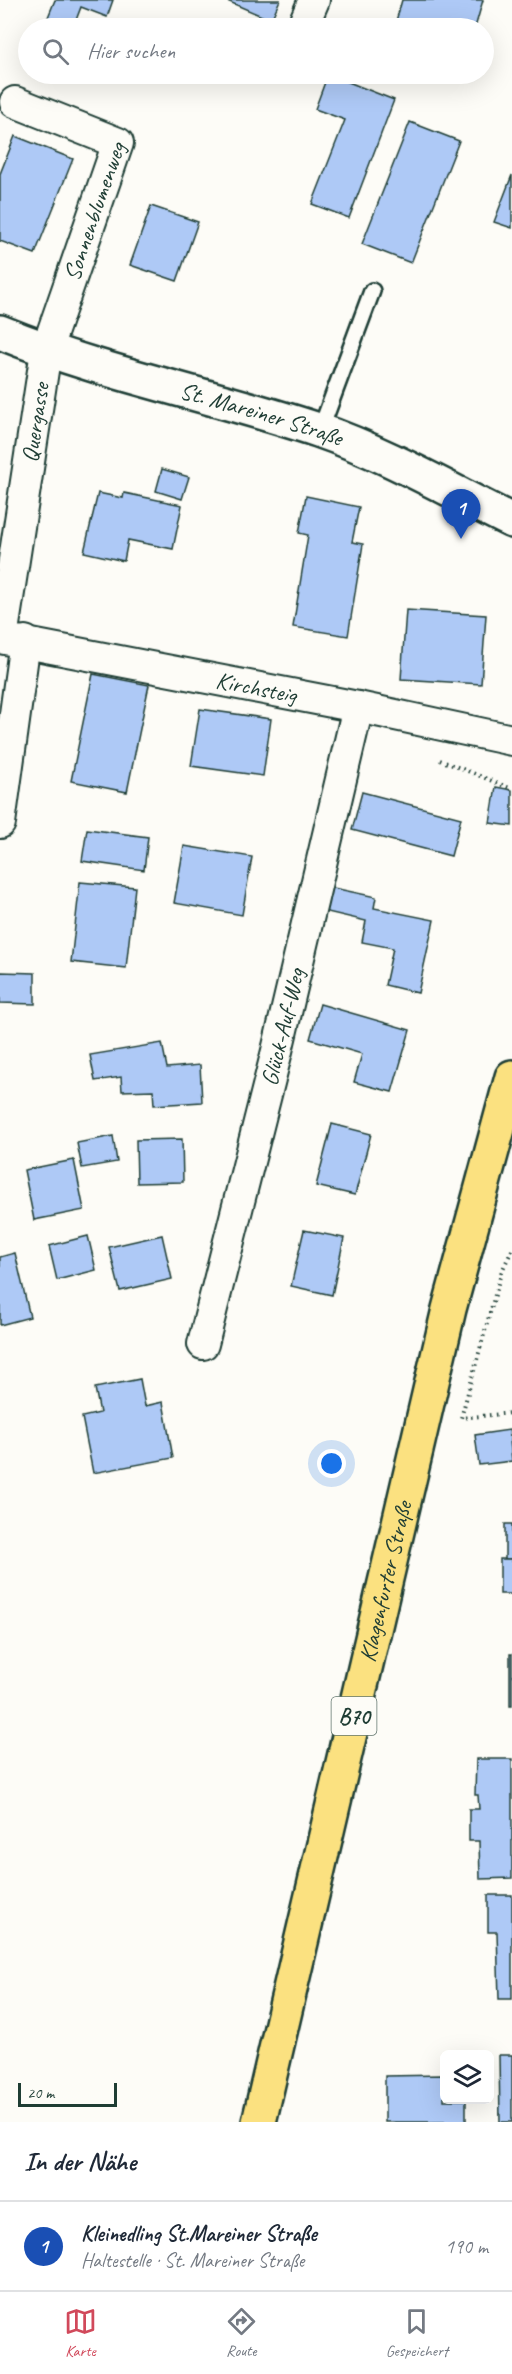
<!DOCTYPE html>
<html lang="de">
<meta charset="utf-8">
<style>
body{margin:0;font-family:Caveat,sans-serif;background:#f6f6f7;color:#1f2937}
.controls{position:absolute;right:18px;bottom:18px;display:grid;overflow:hidden;border-radius:9px;box-shadow:0 6px 24px #0002}
.controls button{width:54px;height:54px;display:grid;place-items:center;padding:0;border:0;border-bottom:2px solid #e0e1e3;background:#fff;color:#1f2937;font:30px sans-serif}
.scale{position:absolute;left:18px;bottom:15px;width:99px;box-sizing:border-box;padding-left:6px;border:3px solid #1f3d34;border-top:0;font-size:16px;line-height:21px;white-space:nowrap;color:#1f3d34;-webkit-text-stroke:4px #fdfcf7;paint-order:stroke}
.you{position:absolute;left:332px;top:1464px;width:21px;height:21px;margin:-15px;border:4px solid #fff;border-radius:50%;background:#1a73e8;box-shadow:0 0 0 9px #1a73e833}
.badge{display:grid;place-items:center;width:39px;height:39px;border-radius:50%;background:#d1495b;color:#fff;font-size:20px;font-weight:700}
.pin{position:absolute;translate:-50% -50px;filter:drop-shadow(0 2px 3px #0008)}
.pin::after{content:'';position:absolute;top:32px;width:21px;height:18px;background:inherit;clip-path:polygon(0 0,100% 0,50% 100%)}
.list{margin:0;padding:0;list-style:none}
h2{display:flex;justify-content:space-between;align-items:center;height:78px;margin:0;padding:0 24px;font-size:26px}
h2 small{font-size:20px;font-weight:400;color:#747a83}
.list li{display:grid;grid-template-columns:39px 1fr auto;gap:18px;align-items:center;box-sizing:border-box;height:90px;padding:0 24px;border-top:2px solid #e0e1e3}
.list b{display:block;font-size:22px;white-space:nowrap}
.list p{margin:0;font-size:20px;white-space:nowrap;color:#747a83}
.list em{font-size:20px;font-style:normal;color:#747a83}
.icon{flex:none;width:33px;height:33px;fill:none;stroke:currentColor;stroke-width:2;stroke-linecap:round;stroke-linejoin:round}
.map{position:relative;flex:none;width:512px;height:2122px;overflow:hidden}
.search{position:absolute;background:#fff;box-shadow:0 6px 24px #0002;left:18px;right:18px;top:18px;height:66px;display:flex;align-items:center;gap:15px;box-sizing:border-box;padding:0 21px;border-radius:33px;color:#747a83;font-size:22px}
.sheet{height:168px;background:#fff}
nav{display:flex;justify-content:space-around;align-items:center;box-sizing:border-box;height:84px;border-top:2px solid #e0e1e3;background:#fff;font-size:16px;color:#747a83}
nav a{display:grid;justify-items:center;gap:3px}
nav .on{color:#d1495b}
.map>svg:first-child{display:block}
.building{fill:#aec9f6;stroke:#1f3d34;stroke-width:1.5}
.lines{fill:none;stroke-linecap:round;stroke-linejoin:round}
.service-casing{stroke:#1f3d34;stroke-width:20}
.minor-casing{stroke:#1f3d34;stroke-width:34}
.secondary-casing{stroke:#1f3d34;stroke-width:38}
.primary-casing{stroke:#1f3d34;stroke-width:38}
.path{stroke:#1f3d34;stroke-width:4;stroke-dasharray:1.5 4.5;stroke-linecap:butt}
.service{stroke:#fdfcf7;stroke-width:15}
.minor{stroke:#fdfcf7;stroke-width:30}
.secondary{stroke:#fdfcf7;stroke-width:33}
.primary{stroke:#fbe180;stroke-width:33}
.labels{text-anchor:middle;stroke-width:4.5;stroke-linejoin:round;paint-order:stroke}
.shield{fill:#fdfcf7;stroke:#62766e;stroke-width:1.5}
.shield-label{font-size:22px;font-weight:bold;fill:#1f3d34}
.street-label{font-size:24px;fill:#1f3d34;stroke:#fdfcf7}
</style>
<div class="map">
<svg width="512" height="2122" viewBox="0 0 512 2122">
<rect width="100%" height="100%" fill="#fdfcf7"/>
<filter id="ink" filterUnits="userSpaceOnUse"><feTurbulence type="fractalNoise" baseFrequency=".0167" numOctaves="2"/><feDisplacementMap in="SourceGraphic" scale="12" xChannelSelector="R" yChannelSelector="G"/><feConvolveMatrix kernelMatrix="1 2 1 2 8 2 1 2 1" color-interpolation-filters="sRGB"/></filter>
<g filter="url(#ink)">
<g class="building">
<polygon points="55,0 113,0 107,17 81,7 73,28 48,28 44,27"/>
<polygon points="225,0 280,0 271,20"/>
<polygon points="402,0 483,0 475,28 404,28 405,24 396,21"/>
<polygon points="328,74 394,100 349,218 312,204 345,120 315,109"/>
<polygon points="410,122 459,141 411,263 362,244"/>
<polygon points="15,136 73,159 35,254 0,241 0,174"/>
<polygon points="512,175 512,228 494,222"/>
<polygon points="151,206 198,222 177,281 130,265"/>
<polygon points="162,469 189,477 182,499 156,491"/>
<polygon points="98,493 123,498 124,493 182,505 173,549 128,540 124,561 84,552"/>
<polygon points="306,496 359,507 352,542 363,544 348,636 293,627 308,535 299,533"/>
<polygon points="406,610 486,615 481,684 401,679"/>
<polygon points="93,674 149,685 127,792 71,781"/>
<polygon points="200,709 271,719 263,776 191,766"/>
<polygon points="496,787 512,790 512,826 490,823"/>
<polygon points="362,792 461,818 451,856 352,830"/>
<polygon points="87,829 148,837 144,870 82,861"/>
<polygon points="184,846 252,857 242,915 174,903"/>
<polygon points="80,882 135,887 126,968 71,962"/>
<polygon points="324,886 376,897 374,908 434,920 418,993 385,985 393,948 362,942 366,921 319,910"/>
<polygon points="0,972 35,973 35,1004 0,1003"/>
<polygon points="320,1004 410,1030 392,1092 354,1082 362,1054 310,1039"/>
<polygon points="162,1043 167,1068 200,1065 202,1102 154,1105 153,1090 122,1091 121,1077 95,1081 90,1055"/>
<polygon points="332,1124 371,1134 355,1195 316,1186"/>
<polygon points="113,1136 117,1162 82,1168 77,1143"/>
<polygon points="182,1139 183,1182 137,1183 136,1140"/>
<polygon points="74,1160 84,1210 34,1220 24,1170"/>
<polygon points="304,1230 344,1238 332,1295 291,1286"/>
<polygon points="162,1235 172,1279 120,1291 109,1247"/>
<polygon points="88,1236 96,1270 57,1280 49,1246"/>
<polygon points="15,1253 30,1317 0,1325 0,1257"/>
<polygon points="140,1379 145,1406 163,1402 173,1458 93,1473 82,1417 100,1413 95,1388"/>
<polygon points="509,1430 512,1461 479,1465 475,1435"/>
<rect x="505" y="1524" width="7" height="35"/>
<rect x="500" y="1559" width="12" height="35"/>
<rect x="510" y="1654" width="2" height="52"/>
<polygon points="476,1759 512,1759 512,1878 480,1879 479,1841 469,1841 469,1809 479,1809 478,1795 475,1795"/>
<polygon points="488,1895 512,1895 512,1999 499,1999 497,1932 488,1932"/>
<polygon points="499,2055 512,2055 512,2122 500,2122"/>
<polygon points="444,2075 444,2100 466,2100 466,2122 385,2122 385,2076"/>
</g>
<g class="lines">
<g class="service-casing">
<polyline id="service" points="320,431 372,291"/>
</g>
<g class="minor-casing">
<g id="minor">
<polyline points="302,28 314,0"/>
<path id="s1" d="M0,638L358,707L512,740"/>
<path id="s2" d="M2,638L46,351L118,143L15,102"/>
<polyline points="0,823 25,641"/>
<path id="s3" d="M203,1344L277,1051L358,707"/>
</g>
</g>
<g class="secondary-casing">
<g id="secondary">
<path id="s4" d="M0,332C103,374 213,395 318,430C385,453 449,490 512,521"/>
</g>
</g>
<g class="primary-casing">
<g id="primary">
<path id="s5" d="M259,2122L449,1309L512,1077"/>
</g>
</g>
<g class="path">
<polyline points="440,760 512,789"/>
<polyline points="512,1250 501,1273 461,1418 512,1413"/>
</g>
<use href="#service" class="service"/>
<use href="#minor" class="minor"/>
<use href="#secondary" class="secondary"/>
<use href="#primary" class="primary"/>
</g>
</g>
<g class="labels">
<rect class="shield" x="331.5" y="1697" width="45" height="38" rx="4.5"/>
<g class="shield-label">
<text x="354" y="1724">B70</text>
</g>
<g class="street-label">
<text dy="8" stroke="none"><textPath href="#s2" startOffset="438">Sonnenblumenweg</textPath></text>
<text dy="8" stroke="none"><textPath href="#s4" startOffset="274">St. Mareiner Straße</textPath></text>
<text dy="8" stroke="none"><textPath href="#s2" startOffset="218">Quergasse</textPath></text>
<text dy="8" stroke="none"><textPath href="#s1" startOffset="261">Kirchsteig</textPath></text>
<text dy="8" stroke="none"><textPath href="#s3" startOffset="327">Glück-Auf-Weg</textPath></text>
<text dy="8" stroke="none"><textPath href="#s5" startOffset="555">Klagenfurter Straße</textPath></text>
</g>
</g>
</svg>
<div class="controls">
<button><svg class="icon" aria-label="layers" viewBox="0 0 24 24"><path d="M12 4l9 5-9 5-9-5zM3 14l9 5 9-5"/></svg></button>
</div>
<div class="scale">20 m</div>
<div class="you"></div>
<div class="pin badge" style="left:461px;top:539px;background:#1a4fb4">1</div>
<div class="search"><svg class="icon" aria-label="search" viewBox="0 0 24 24"><circle cx="10" cy="10" r="6"/><path d="M15 15l6 6"/></svg>Hier suchen</div>
</div>
<section class="sheet">
<h2>In der Nähe<small></small></h2>
<ul class="list">
<li><span class="badge" style="background:#1a4fb4">1</span><div><b>Kleinedling St.Mareiner Straße</b><p>Haltestelle · St. Mareiner Straße</p></div><em>190 m</em></li>
</ul>
</section>
<nav>
<a class="on"><svg class="icon" aria-label="map" viewBox="0 0 24 24"><path d="M3 6l6-2 6 2 6-2v14l-6 2-6-2-6 2zM9 4v14M15 6v14"/></svg>Karte</a>
<a><svg class="icon" aria-label="directions" viewBox="0 0 24 24"><path d="M12 3l9 9-9 9-9-9zM9 14v-3h6M13 9l2 2-2 2"/></svg>Route</a>
<a><svg class="icon" aria-label="saved" viewBox="0 0 24 24"><path d="M7 4h10v16l-5-4-5 4z"/></svg>Gespeichert</a>
</nav>
